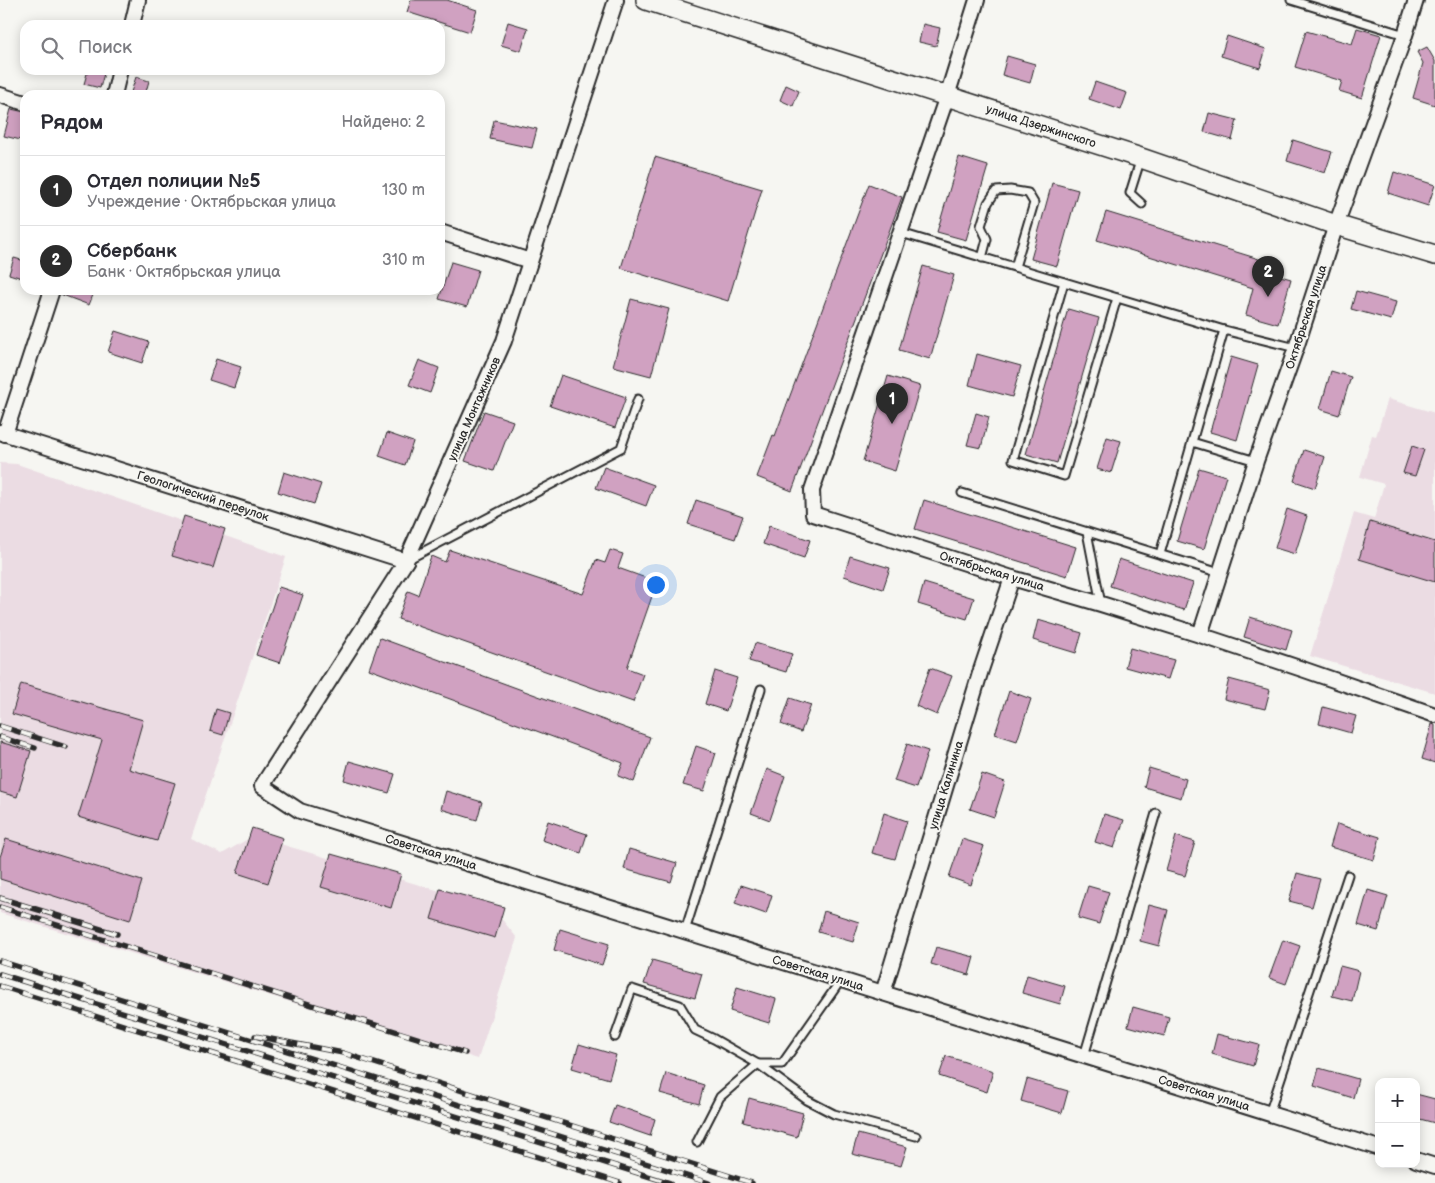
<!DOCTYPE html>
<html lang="ru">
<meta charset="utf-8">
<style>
body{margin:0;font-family:"Balsamiq Sans",sans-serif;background:#f2f2f3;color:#2b2b33}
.controls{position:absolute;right:15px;bottom:15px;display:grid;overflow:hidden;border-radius:10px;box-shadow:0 2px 12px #0003}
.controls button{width:45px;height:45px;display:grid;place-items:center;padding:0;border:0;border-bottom:1px solid #e1e1e2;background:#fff;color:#2b2b33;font:25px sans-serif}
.you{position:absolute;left:655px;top:584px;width:18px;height:18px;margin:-12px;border:4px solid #fff;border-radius:50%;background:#1a73e8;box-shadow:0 0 0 8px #1a73e833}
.badge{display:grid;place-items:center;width:32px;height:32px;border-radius:50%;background:#2b2b2b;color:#fff;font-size:16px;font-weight:700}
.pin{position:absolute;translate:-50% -41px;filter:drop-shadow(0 1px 2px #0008)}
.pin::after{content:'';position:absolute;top:26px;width:18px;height:15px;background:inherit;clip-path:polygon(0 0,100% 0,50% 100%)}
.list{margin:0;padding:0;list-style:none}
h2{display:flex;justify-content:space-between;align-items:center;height:65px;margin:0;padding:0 20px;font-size:21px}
h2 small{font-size:16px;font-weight:400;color:#7c7c81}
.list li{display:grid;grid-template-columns:32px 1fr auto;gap:15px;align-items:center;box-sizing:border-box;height:70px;padding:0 20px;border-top:1px solid #e1e1e2}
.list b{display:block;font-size:19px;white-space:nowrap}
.list p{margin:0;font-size:16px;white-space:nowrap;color:#7c7c81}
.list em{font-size:16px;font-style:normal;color:#7c7c81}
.icon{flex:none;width:28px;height:28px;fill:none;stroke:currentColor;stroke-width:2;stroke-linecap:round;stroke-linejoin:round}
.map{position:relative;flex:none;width:1435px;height:1183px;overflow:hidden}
.search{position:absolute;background:#fff;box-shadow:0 2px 12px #0003;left:20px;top:20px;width:425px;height:55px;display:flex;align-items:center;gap:12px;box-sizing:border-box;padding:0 18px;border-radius:15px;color:#7c7c81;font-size:19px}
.panel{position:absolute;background:#fff;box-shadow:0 2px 12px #0003;left:20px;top:90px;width:425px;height:205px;border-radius:15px}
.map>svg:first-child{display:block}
.built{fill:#ebdce3}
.building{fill:#d0a1c1;stroke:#2b2b2b}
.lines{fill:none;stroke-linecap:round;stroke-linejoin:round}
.lane-casing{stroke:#2b2b2b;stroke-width:11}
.street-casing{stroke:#2b2b2b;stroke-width:18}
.secondary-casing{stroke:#2b2b2b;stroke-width:22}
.lane{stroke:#f6f6f2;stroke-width:7}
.street{stroke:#f6f6f2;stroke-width:14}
.secondary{stroke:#f6f6f2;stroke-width:19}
.rail-casing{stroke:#2b2b2b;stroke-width:5.5}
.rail{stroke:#f6f6f2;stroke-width:4;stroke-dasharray:11;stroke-linecap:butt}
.labels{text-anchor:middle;stroke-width:4;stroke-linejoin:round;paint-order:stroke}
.street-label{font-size:12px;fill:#2b2b2b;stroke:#f6f6f2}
</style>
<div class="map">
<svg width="1435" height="1183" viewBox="0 0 1435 1183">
<rect width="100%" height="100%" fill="#f6f6f2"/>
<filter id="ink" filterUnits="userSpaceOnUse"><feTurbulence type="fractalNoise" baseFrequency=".02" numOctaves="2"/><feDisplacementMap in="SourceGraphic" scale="10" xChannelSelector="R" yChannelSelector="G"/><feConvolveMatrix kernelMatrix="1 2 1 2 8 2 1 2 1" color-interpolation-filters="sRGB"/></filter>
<g filter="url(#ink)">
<g class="built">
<polygon points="1388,399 1435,413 1435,693 1310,656 1354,513 1374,519 1384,484 1360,477 1372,435 1376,436"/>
<polygon points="0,463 17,464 286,557 191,839 222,854 253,836 491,906 517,938 478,1059 0,913"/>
</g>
<g class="building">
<polygon points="411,0 447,0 477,10 470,32 407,12"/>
<polygon points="508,22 528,28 521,51 501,45"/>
<polygon points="923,24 940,28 936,46 919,42"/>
<polygon points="1357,28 1381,35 1362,98 1339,91 1342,81 1295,67 1306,31 1352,44"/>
<polygon points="1227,36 1266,49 1260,68 1221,56"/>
<polygon points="1427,47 1435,61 1435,105 1413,98 1423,63 1417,52"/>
<polygon points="1007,56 1035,64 1030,83 1002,75"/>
<polygon points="88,70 105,70 100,88 84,84"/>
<polygon points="136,77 149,81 145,95 130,95"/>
<polygon points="1095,82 1127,93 1121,110 1089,99"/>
<polygon points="786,85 799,91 793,106 780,100"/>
<polygon points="11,109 25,112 25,141 4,136"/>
<polygon points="1209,113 1237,120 1232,140 1204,132"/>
<polygon points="494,120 537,129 532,148 490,139"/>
<polygon points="1293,140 1332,152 1325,173 1287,161"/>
<polygon points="655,157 762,189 728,301 621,268"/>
<polygon points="959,157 988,166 966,240 937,232"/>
<polygon points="1394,172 1435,185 1428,206 1388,193"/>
<polygon points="1052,183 1078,190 1057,266 1031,259"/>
<polygon points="869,184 902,197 792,491 757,477 773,435 775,436"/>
<polygon points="1106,212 1259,259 1256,269 1291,279 1278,324 1246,315 1253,288 1097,240"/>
<polygon points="14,258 25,261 25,279 9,274"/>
<polygon points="451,262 478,270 467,307 439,299"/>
<polygon points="923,266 954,275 930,359 899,350"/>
<polygon points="61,290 95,290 89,305 60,294"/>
<polygon points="1356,291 1396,302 1391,320 1351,309"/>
<polygon points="631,299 669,309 651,376 613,366"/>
<polygon points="1068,309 1099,318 1057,463 1026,454"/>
<polygon points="115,331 149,342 142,363 108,352"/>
<polygon points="977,354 1021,366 1012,397 969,385"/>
<polygon points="1231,357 1258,365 1237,440 1210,432"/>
<polygon points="216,359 241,367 234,388 209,380"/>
<polygon points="419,360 439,368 430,393 409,385"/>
<polygon points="1331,371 1351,377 1339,415 1320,409"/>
<polygon points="561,375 626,397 615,428 550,406"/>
<polygon points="888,376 920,386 895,471 863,461"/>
<polygon points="484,411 513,421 494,471 465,461"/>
<polygon points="976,413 989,417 981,448 967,445"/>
<polygon points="387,433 413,442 405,465 379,456"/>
<polygon points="1107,437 1121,441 1111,473 1097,469"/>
<polygon points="1412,446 1424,450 1415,476 1403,473"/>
<polygon points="1304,450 1325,457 1315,488 1294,481"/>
<polygon points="604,467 654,485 646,506 596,488"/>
<polygon points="1199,468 1226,476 1204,549 1177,541"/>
<polygon points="284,472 321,484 314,504 278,492"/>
<polygon points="696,500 743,516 735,539 688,524"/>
<polygon points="924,500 1076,547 1067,576 915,529"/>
<polygon points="1287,509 1307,516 1295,554 1275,548"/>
<polygon points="184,516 225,529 213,568 172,556"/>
<polygon points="1370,522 1435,542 1435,582 1359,559"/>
<polygon points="769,526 810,540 804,558 763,544"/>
<polygon points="450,550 583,594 596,560 605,563 610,550 623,554 618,568 657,582 627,668 643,674 633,702 398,619 408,591 418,595 431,556 445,562"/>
<polygon points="850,556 890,568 883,589 844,576"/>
<polygon points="1119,559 1193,583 1184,610 1110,586"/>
<polygon points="924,583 974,598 967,619 918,604"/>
<polygon points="279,587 303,595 280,663 256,655"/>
<polygon points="1250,617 1292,630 1286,650 1244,637"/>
<polygon points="1038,620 1082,633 1076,653 1033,640"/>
<polygon points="380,638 650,737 634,782 618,776 623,763 369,669"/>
<polygon points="755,643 792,654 786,672 749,661"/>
<polygon points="1130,648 1174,660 1168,679 1125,667"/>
<polygon points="930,668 952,676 937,715 916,706"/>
<polygon points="715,671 737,678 726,711 705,704"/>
<polygon points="1229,679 1270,690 1265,709 1224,699"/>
<polygon points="21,684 143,720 129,769 175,783 157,841 78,817 102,740 12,714"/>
<polygon points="1009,691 1031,699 1017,741 995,734"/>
<polygon points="790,698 811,705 801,732 781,724"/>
<polygon points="1323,707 1356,716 1351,733 1319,724"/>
<polygon points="216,709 229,713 223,735 210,731"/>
<polygon points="1432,724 1435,725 1435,763 1422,759"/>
<polygon points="0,742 31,751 17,797 0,792"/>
<polygon points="907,744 928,751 916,788 894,781"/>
<polygon points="696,746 716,753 704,791 683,785"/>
<polygon points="349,761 395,774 389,793 344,780"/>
<polygon points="1149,768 1186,779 1181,798 1144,787"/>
<polygon points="767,769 785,776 770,820 751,813"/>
<polygon points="982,774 1005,782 994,817 970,809"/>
<polygon points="446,791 482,802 477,820 441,809"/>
<polygon points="884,813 907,821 895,859 872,853"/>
<polygon points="1104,814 1124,820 1114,848 1095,842"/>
<polygon points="548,821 587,834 581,853 542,840"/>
<polygon points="1337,824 1380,837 1374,860 1330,847"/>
<polygon points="252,828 283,838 268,883 237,873"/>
<polygon points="1176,836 1195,842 1185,876 1166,871"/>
<polygon points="6,839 142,881 130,920 0,879 0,857"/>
<polygon points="962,839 984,846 971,885 949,877"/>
<polygon points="629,849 677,863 671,882 624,869"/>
<polygon points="331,854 401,874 391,908 321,887"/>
<polygon points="1297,873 1320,879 1312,907 1289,901"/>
<polygon points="741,885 772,895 766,914 735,903"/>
<polygon points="1088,886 1109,892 1099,924 1078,918"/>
<polygon points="440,889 504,907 495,938 431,919"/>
<polygon points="1368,890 1388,896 1378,931 1358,925"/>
<polygon points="1149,905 1168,910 1159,946 1140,941"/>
<polygon points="824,911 859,922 853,942 818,932"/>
<polygon points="560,929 609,944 602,965 554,950"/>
<polygon points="1283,940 1300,946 1286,984 1269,978"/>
<polygon points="936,947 974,957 969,975 931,964"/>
<polygon points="652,960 702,974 695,998 644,984"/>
<polygon points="1340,966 1359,971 1352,1001 1332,996"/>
<polygon points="1027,975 1065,986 1060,1004 1022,993"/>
<polygon points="737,987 776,999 769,1023 730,1011"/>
<polygon points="1133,1007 1169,1017 1164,1036 1128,1026"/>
<polygon points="1217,1034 1259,1045 1253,1066 1212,1054"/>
<polygon points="579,1044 616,1055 609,1079 572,1068"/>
<polygon points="946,1056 993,1071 987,1092 939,1076"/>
<polygon points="1319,1068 1358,1079 1353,1098 1314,1086"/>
<polygon points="666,1073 704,1085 699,1104 660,1093"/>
<polygon points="1027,1079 1068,1091 1062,1113 1021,1101"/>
<polygon points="1416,1094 1435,1099 1435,1123 1416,1118"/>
<polygon points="749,1098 803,1113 797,1137 743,1122"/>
<polygon points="615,1105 655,1119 650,1136 609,1122"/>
<polygon points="858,1134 907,1147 901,1166 852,1154"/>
</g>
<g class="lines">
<g class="lane-casing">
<g id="lane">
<polyline points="1291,0 1405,35"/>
<polyline points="1141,158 1130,193 1142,204"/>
<polyline points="901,233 1224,330 1296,348"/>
<polyline points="982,258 987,239 981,226 988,203 996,191 1010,190 1028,193 1034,203 1015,267"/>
<polyline points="1064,282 1013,460 1064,476 1117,298"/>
<polyline points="1192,442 1256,461"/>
<polyline points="962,493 1220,573"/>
<polyline points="1087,532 1101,604"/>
<polyline points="1160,554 1224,330"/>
<polyline points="409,559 621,448 638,399"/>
<polyline points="685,931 761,689"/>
<polyline points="615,1037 632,989 680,1005 695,1030 714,1039 758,1064 807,1100 834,1114 916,1136"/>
<polyline points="1084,1056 1156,813"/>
<polyline points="1269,1114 1348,875"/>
<polyline points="697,1142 720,1097 758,1064 782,1064 841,980"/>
</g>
</g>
<g class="street-casing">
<g id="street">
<polyline points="616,0 504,341 406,561 262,786 300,811 1379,1148"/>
<polyline points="977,0 947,96 812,490 813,514 1012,578 1101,604 1200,635 1305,670 1435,715"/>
<polyline points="132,25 138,0"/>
<polyline points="0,95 25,103"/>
<polyline points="114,95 120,70"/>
<polyline points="440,232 530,261"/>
<polyline points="0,432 406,561"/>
<polyline points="5,434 52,290"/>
<polyline points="1200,635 1256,461 1296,348 1336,225 1405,35 1416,0"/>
<polyline points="883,993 981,670 1012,578"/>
<polyline points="1416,1160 1435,1166"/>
</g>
</g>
<g class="secondary-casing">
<polyline id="secondary" points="646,0 1141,158 1336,225 1435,255"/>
</g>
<use href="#lane" class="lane"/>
<use href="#street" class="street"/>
<use href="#secondary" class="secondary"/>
<g class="rail-casing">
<g id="rail">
<polyline points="0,726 66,747"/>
<polyline points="0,737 35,748"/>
<polyline points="0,898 117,934"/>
<polyline points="0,907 465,1053"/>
<polyline points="0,961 709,1183"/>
<polyline points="0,974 670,1183"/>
<polyline points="0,986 620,1183"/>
<polyline points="255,1036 343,1053 752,1183"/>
</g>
</g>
<use href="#rail" class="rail"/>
</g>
</g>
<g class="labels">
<g class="street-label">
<text transform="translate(1041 126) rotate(18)" y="4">улица Дзержинского</text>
<text transform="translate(1306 317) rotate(-72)" y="4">Октябрьская улица</text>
<text transform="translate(474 409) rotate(-66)" y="4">улица Монтажников</text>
<text transform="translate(203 496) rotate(18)" y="4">Геологический переулок</text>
<text transform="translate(992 571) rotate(17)" y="4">Октябрьская улица</text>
<text transform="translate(946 785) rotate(-73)" y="4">улица Калинина</text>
<text transform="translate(431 852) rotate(17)" y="4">Советская улица</text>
<text transform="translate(818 973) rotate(17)" y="4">Советская улица</text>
<text transform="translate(1204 1093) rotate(17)" y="4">Советская улица</text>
</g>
</g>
</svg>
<div class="controls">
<button>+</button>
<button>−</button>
</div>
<div class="you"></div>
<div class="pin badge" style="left:892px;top:424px">1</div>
<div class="pin badge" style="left:1268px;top:297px">2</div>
<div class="search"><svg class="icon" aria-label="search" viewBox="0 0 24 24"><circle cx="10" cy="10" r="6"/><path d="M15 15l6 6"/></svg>Поиск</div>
<section class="panel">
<h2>Рядом<small>Найдено: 2</small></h2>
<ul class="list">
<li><span class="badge">1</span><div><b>Отдел полиции №5</b><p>Учреждение · Октябрьская улица</p></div><em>130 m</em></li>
<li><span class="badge">2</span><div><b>Сбербанк</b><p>Банк · Октябрьская улица</p></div><em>310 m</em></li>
</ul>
</section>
</div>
